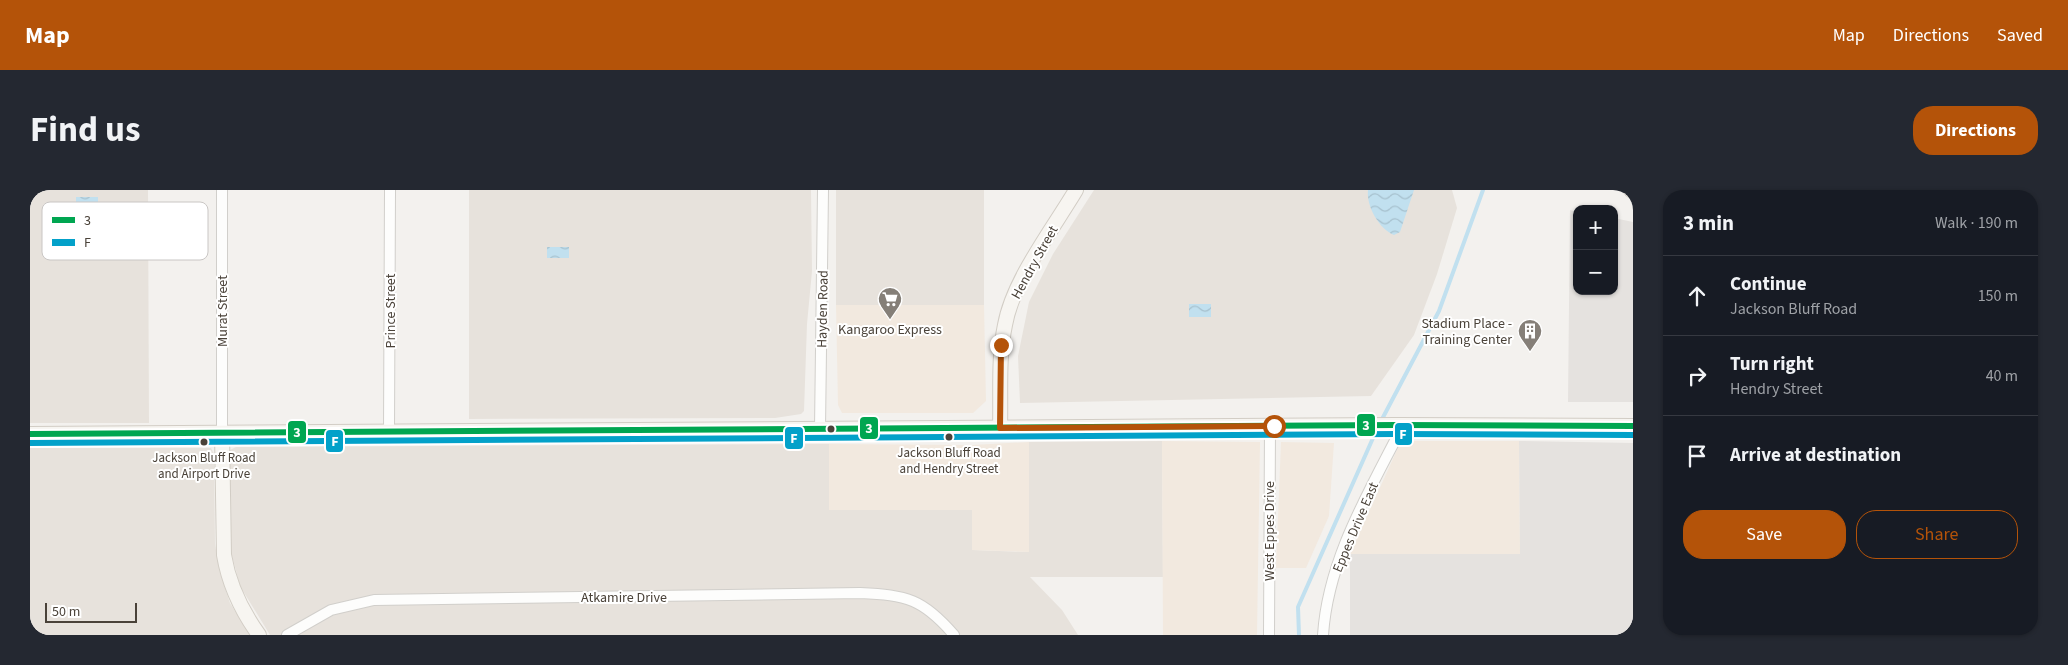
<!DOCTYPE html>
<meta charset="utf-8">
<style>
body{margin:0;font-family:"Source Sans 3",sans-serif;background:#242831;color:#f1f3f6}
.controls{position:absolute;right:15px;top:15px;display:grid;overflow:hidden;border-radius:10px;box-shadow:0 1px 4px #0004}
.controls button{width:45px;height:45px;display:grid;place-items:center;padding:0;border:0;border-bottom:1px solid #363941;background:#171b24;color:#f1f3f6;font:25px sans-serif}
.scale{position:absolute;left:15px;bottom:12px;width:92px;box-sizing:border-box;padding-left:5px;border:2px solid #4a4239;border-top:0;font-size:14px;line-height:18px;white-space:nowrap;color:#4a4239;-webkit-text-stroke:4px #fff;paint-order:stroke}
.stop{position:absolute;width:15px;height:15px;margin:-11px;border:4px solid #b45309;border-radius:50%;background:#fff}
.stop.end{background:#b45309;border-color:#fff;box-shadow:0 1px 5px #0008}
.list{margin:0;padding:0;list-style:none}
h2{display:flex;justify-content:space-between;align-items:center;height:65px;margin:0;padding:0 20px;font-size:21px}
h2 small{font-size:16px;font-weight:400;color:#9ea1a6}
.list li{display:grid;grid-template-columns:32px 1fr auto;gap:15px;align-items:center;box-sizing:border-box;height:80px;padding:0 20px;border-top:1px solid #363941}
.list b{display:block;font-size:19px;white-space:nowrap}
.list p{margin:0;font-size:16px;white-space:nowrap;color:#9ea1a6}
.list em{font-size:16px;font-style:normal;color:#9ea1a6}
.actions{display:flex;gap:10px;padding:15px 20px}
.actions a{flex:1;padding:11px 0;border:1px solid #b45309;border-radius:20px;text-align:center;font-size:18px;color:#b45309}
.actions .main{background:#b45309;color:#fff}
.icon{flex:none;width:28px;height:28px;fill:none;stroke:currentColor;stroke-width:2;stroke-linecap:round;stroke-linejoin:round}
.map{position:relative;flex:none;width:1603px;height:445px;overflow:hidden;border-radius:20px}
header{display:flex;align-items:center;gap:30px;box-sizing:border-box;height:70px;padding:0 25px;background:#b45309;color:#fff}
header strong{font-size:24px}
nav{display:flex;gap:28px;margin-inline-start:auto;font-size:18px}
.intro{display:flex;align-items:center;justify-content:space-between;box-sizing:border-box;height:120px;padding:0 30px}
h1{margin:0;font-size:35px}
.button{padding:12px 22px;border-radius:20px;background:#b45309;color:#fff;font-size:18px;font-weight:700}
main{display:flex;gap:30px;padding:0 30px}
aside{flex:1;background:#171b24;border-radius:20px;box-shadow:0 1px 4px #0004}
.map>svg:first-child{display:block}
.residential{fill:#e7e2dc}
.commercial{fill:#f2e9df}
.parking{fill:#e5e2df}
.water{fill:url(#water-waves)}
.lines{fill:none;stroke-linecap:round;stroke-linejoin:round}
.stream{stroke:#c1e0ef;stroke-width:4}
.street-casing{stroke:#d1cfcb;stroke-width:12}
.secondary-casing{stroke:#d2cdc5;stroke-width:16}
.street{stroke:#fdfdfc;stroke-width:10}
.secondary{stroke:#f7f5f1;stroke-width:14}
.bus-1-casing{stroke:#fff;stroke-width:10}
.bus-2-casing{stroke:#fff;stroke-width:10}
.bus-1{stroke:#00a651;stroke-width:6}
.bus-2{stroke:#03a1c9;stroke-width:6}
.route{stroke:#b45309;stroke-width:6}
.bus-dot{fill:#4a4239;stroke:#fff;stroke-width:2}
.labels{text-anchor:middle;stroke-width:4;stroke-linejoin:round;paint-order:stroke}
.bus-label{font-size:13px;fill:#4a4239;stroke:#fff}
.street-label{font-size:14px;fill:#4a4239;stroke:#fff}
.poi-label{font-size:14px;fill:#4a4239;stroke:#fff;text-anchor:end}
.key{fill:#fff;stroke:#c9c6c4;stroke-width:1}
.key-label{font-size:14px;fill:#4a4239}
.line-badge{stroke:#fff;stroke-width:2}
.badge-label{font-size:14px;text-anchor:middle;font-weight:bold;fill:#fff}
</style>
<header>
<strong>Map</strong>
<nav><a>Map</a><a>Directions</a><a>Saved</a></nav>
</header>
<div class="intro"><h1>Find us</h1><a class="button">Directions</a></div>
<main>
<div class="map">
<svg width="1603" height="445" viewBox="0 0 1603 445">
<defs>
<pattern id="water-waves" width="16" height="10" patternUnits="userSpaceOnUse" patternTransform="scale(1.25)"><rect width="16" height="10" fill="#c1e0ef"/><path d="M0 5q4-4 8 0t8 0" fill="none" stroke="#a7c1ce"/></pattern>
</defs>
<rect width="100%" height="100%" fill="#f3f1ee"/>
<g class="residential">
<polygon points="0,0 118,0 119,233 0,233"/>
<polygon points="439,0 781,0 782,81 777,134 774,221 771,224 745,228 439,229"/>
<rect x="806" y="0" width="148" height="115"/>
<polygon points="1064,0 1422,0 1427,18 1407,84 1384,145 1341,206 990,213 988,166 999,112 1023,64"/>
<polygon points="1132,251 1133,387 1000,387 1032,420 1048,445 240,445 210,396 199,354 198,261 206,257 799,254 799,320 942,320 943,360 998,362 999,252"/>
<polygon points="0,258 181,258 184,264 185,354 190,383 200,413 220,445 0,445"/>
</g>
<g class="commercial">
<polygon points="806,115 954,115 956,211 943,223 812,223 808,215"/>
<polygon points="1132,251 1230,252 1227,445 1133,445"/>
<polygon points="1371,251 1489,251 1490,364 1320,364"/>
<polygon points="999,252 999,362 942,360 942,320 799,320 799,254 942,255"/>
<polygon points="1251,252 1304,253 1299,326 1276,378 1246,378"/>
</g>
<g class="parking">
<polygon points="1540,20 1547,22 1547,101 1584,101 1584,28 1603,32 1603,212 1538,212"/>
<polygon points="1489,251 1603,253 1603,445 1320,445 1320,364 1490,364"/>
</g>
<g class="water">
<path d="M1338,0H1384L1370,42L1364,45C1349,39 1336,16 1338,0Z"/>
<rect x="46" y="7" width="22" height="11"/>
<rect x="517" y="57" width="22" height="11"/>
<rect x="1159" y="114" width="22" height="13"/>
</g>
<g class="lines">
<g class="stream">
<polyline points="1350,233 1409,121 1453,0"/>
<polyline points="1269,445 1268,417 1347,239"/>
</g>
<g class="street-casing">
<g id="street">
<polyline points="790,239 793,0"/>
<polyline points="359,242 360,0"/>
<polyline points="192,243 192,0"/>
<path d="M257,445L301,420L344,410L830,403C877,405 893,409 924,445"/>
<polyline points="1239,445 1240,236"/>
<path d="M1293,445C1298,369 1339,302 1373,235"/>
</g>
</g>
<g class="secondary-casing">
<g id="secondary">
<polyline points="1601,0 1603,0"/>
<path d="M970,238C971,204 968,168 975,135C983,90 1023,39 1046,0"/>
<path d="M192,243L194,365C199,395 211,420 229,445"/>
<polyline points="0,244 1367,235 1603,236"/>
</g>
</g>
<use href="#street" class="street"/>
<use href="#secondary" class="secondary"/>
<g class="bus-1-casing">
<polyline id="bus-1" points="0,244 1367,235 1603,236"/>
</g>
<g class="bus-2-casing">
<polyline id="bus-2" points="0,253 1367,244 1603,245"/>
</g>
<use href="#bus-1" class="bus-1"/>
<use href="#bus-2" class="bus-2"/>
</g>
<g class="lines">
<polyline class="route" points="971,155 970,238 1244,236"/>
</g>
<defs>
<g id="supermarket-pin" transform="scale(1.25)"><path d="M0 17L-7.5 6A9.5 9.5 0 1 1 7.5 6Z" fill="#857f78" stroke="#fff"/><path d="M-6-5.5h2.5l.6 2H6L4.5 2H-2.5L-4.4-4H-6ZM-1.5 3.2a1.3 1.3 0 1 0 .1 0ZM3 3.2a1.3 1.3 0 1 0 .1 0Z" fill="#fff"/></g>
<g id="building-pin" transform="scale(1.25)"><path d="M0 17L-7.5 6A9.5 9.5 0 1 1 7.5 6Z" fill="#857f78" stroke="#fff"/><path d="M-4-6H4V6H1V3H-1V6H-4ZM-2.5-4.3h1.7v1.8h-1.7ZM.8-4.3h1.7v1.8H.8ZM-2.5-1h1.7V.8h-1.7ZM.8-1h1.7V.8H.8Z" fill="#fff"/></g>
</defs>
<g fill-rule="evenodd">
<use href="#supermarket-pin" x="860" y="109"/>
<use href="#building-pin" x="1500" y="141"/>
</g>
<g class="bus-dot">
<circle cx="801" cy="239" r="4.5"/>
<circle cx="919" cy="247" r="4.5"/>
<circle cx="174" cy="252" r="4.5"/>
</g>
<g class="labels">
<g class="bus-label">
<text x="919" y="267">Jackson Bluff Road<tspan x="919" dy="16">and Hendry Street</tspan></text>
<text x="174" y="272">Jackson Bluff Road<tspan x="174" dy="16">and Airport Drive</tspan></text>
</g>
<g class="street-label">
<text transform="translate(1004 72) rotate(-61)" y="5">Hendry Street</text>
<text transform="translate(792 119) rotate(-89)" y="5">Hayden Road</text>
<text transform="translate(192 121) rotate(-90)" y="5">Murat Street</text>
<text transform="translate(360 121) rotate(-90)" y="5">Prince Street</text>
<text transform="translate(1325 337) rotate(-67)" y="5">Eppes Drive East</text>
<text transform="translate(1239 341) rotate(-90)" y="5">West Eppes Drive</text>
<text x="594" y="412">Atkamire Drive</text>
</g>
<g class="poi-label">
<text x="1482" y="138">Stadium Place -<tspan x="1482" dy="16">Training Center</tspan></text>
<text x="860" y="144" text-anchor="middle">Kangaroo Express</text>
</g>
</g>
<rect x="12" y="12" width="166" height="58" rx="8" class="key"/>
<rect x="22" y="27" width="23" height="6" fill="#00a651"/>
<rect x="22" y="49" width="23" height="7" fill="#03a1c9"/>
<g class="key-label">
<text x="54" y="35">3</text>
<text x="54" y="57">F</text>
</g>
<g class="line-badge">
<rect x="1326" y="223" width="20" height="24" rx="5" fill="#00a651"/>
<rect x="829" y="226" width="20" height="24" rx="5" fill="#00a651"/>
<rect x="257" y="230" width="20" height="24" rx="5" fill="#00a651"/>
<rect x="1364" y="232" width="19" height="24" rx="5" fill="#03a1c9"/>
<rect x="754" y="236" width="20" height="24" rx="5" fill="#03a1c9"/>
<rect x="295" y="239" width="19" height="24" rx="5" fill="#03a1c9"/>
</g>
<g class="badge-label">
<text x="1336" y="240">3</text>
<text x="839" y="243">3</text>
<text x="267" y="247">3</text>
<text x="1373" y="249">F</text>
<text x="764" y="253">F</text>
<text x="305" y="256">F</text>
</g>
</svg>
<div class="controls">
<button>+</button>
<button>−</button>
</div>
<div class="scale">50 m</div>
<div class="stop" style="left:1244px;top:236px"></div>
<div class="stop end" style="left:971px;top:155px"></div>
</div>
<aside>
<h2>3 min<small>Walk · 190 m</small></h2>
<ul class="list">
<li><svg class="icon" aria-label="ahead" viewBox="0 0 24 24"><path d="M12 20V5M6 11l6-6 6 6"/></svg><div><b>Continue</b><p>Jackson Bluff Road</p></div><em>150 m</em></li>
<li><svg class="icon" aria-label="right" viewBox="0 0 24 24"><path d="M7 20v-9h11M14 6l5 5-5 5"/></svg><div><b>Turn right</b><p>Hendry Street</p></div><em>40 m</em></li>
<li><svg class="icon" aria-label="arrive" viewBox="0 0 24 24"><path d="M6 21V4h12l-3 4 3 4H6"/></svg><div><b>Arrive at destination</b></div></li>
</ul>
<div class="actions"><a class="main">Save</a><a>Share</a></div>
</aside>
</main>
